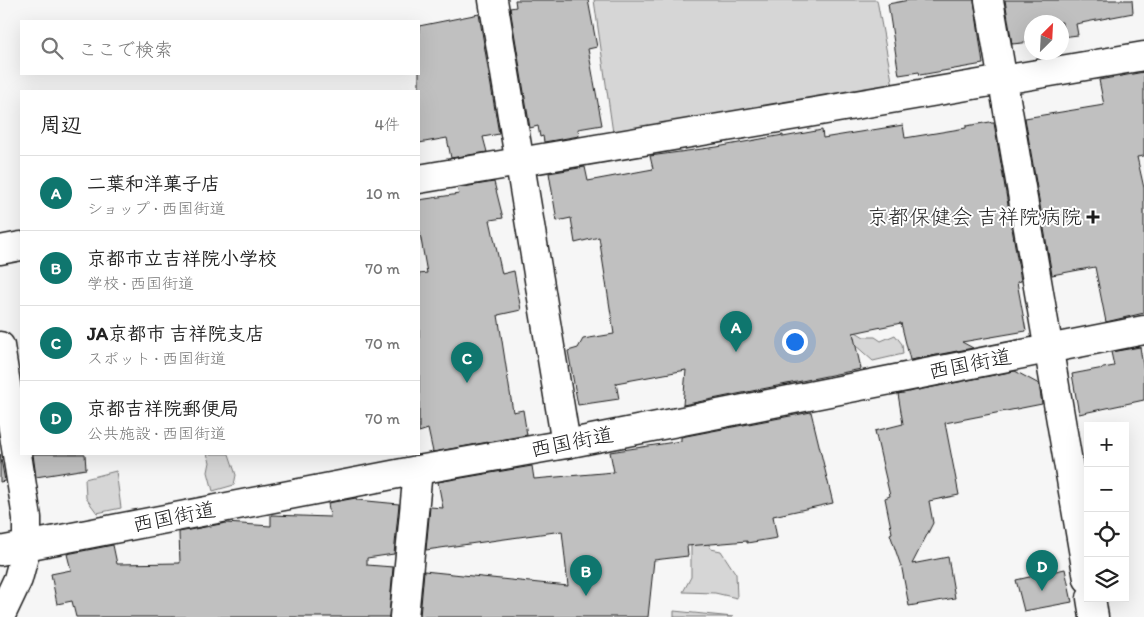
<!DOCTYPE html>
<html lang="ja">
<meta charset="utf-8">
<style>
body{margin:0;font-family:Itim,"Klee One",sans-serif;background:#f6f6f6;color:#222}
.controls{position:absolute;right:15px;bottom:15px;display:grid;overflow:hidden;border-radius:0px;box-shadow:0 5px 20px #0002}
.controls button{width:45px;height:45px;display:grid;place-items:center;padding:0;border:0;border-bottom:1px solid #e0e0e0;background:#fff;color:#222;font:25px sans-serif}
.compass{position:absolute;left:1024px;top:15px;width:45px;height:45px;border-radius:50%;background:#fff;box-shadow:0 5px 20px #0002;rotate:24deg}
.you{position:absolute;left:794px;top:341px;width:18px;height:18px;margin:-12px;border:4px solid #fff;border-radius:50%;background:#1a73e8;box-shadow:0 0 0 8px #1a73e833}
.badge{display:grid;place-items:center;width:32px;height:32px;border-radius:50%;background:#0f766e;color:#fff;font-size:16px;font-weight:700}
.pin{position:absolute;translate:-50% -41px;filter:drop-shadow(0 1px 2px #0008)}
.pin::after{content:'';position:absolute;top:26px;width:18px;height:15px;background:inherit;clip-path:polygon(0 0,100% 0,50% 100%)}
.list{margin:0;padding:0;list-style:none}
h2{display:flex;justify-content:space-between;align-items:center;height:65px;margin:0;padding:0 20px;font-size:21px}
h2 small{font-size:16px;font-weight:400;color:#767676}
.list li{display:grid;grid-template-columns:32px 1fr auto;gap:15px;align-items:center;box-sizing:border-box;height:75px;padding:0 20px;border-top:1px solid #e0e0e0}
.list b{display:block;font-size:19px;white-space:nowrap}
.list p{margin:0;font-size:16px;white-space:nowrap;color:#767676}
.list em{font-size:16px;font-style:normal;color:#767676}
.icon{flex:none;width:28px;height:28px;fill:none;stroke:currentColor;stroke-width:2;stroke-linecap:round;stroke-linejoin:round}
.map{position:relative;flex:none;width:1144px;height:617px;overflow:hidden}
.search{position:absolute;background:#fff;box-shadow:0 5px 20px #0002;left:20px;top:20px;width:400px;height:55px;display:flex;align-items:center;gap:12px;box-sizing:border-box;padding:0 18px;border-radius:0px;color:#767676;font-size:19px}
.panel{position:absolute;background:#fff;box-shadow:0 5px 20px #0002;left:20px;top:90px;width:400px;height:365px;border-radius:0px}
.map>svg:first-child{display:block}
.green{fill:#d6d6d6;stroke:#797979}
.building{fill:#c0c0c0;stroke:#1c1c1c}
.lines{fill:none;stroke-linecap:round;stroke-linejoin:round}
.minor-casing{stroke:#1c1c1c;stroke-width:31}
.tertiary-casing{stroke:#1c1c1c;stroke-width:31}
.minor{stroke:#fff;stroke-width:28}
.tertiary{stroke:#fff;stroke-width:28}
.poi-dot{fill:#1c1c1c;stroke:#fff;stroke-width:2}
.labels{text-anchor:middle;stroke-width:4;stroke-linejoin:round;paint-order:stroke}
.poi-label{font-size:21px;fill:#1c1c1c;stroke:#fff;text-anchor:end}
.street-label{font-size:21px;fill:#1c1c1c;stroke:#fff}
</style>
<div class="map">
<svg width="1144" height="617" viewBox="0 0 1144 617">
<rect width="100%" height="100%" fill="#f6f6f6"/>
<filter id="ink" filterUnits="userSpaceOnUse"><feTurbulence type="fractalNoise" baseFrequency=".02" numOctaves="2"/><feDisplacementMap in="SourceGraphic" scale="10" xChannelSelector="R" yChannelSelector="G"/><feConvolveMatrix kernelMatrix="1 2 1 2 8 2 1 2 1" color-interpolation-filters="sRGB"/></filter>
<g filter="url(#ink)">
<g class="green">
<polygon points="594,0 877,0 893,86 613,133"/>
<polygon points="846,326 864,337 875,337 881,341 895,335 902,344 903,354 873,361 854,344"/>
<polygon points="207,454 229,454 236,475 234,485 213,491 208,472 210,462"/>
<polygon points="116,471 121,508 97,513 86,498 85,479"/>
<polygon points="691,534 706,539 711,549 721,551 736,574 737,598 715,593 683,592 691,577"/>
<polygon points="674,611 733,617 674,617"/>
</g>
<g class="building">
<polygon points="515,0 588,0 597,47 588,49 602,125 578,129 579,136 544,142 543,136 540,137 538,126 530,128 510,8 516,7"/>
<polygon points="909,0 974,0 983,64 920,75 919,72 899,75 888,4"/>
<polygon points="1005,0 1132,0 1133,13 1076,24 1078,35 1062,37 1062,22 1032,22 1032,42 1012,44"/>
<polygon points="479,14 499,134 483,137 487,152 451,158 447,138 419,143 419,26"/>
<polygon points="1144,72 1144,156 1137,157 1144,188 1144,313 1106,322 1095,267 1052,275 1025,118 1104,105 1099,80"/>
<polygon points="990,122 991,123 994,123 1021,281 1017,282 1026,331 962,342 973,348 910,360 901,323 853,333 861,369 683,405 686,370 616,383 619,399 578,405 568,351 578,348 583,339 614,334 599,237 575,243 571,218 557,221 549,173 585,167 588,181 653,169 650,156 717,147 783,135 783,137 822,130 823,138 903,125 905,138 966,128 966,126"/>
<polygon points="494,182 503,218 490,220 502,274 514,271 521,310 498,315 513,412 523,410 527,435 433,452 428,429 419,432 419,274 427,273 419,228 419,200 459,194 457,188"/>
<polygon points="1140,347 1144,372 1144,400 1079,414 1072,374 1114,366 1111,352"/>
<polygon points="1015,371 1039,384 1042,404 945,423 959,495 929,501 933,523 912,564 948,557 955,598 909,606 902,569 890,534 892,533 885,498 890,496 875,431 903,424 898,394"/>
<polygon points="811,412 833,503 773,516 777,538 747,543 747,541 687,546 688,556 654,560 648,617 420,617 424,571 568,586 562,531 426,550 430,507 443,508 438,482 532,466 534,479 614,472 610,452 681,441 681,437"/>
<polygon points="0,454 5,481 0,482"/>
<polygon points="33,454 85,454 86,469 36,477"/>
<polygon points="356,498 357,500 399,504 394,554 367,558 367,565 393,567 389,617 76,617 72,601 57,604 51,574 71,570 67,554 113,545 117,564 180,563 179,532 226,523 271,526 271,515 330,517 328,503"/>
<polygon points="1065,569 1072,602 1024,611 1016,580"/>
</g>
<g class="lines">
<g class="minor-casing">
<g id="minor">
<polyline points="493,0 566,444"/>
<polyline points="989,0 1088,579"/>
<polyline points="419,179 1144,56"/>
<polyline points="0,250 21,246"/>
<polyline points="0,346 27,518 27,545"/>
<polyline points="0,551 418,470 566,444 1144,330"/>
<polyline points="1091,598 1094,617"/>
<polyline points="404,617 418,470"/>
</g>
</g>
<g class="tertiary-casing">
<polyline id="tertiary" points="0,617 18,579 27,545"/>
</g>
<use href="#minor" class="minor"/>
<use href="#tertiary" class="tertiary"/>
</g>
</g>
<path class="poi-dot" d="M1090.5 209.5h5v5h5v5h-5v5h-5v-5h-5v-5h5z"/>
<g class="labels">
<g class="poi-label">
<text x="1082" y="224">京都保健会 吉祥院病院</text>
</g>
<g class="street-label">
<text transform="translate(970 364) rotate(-11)" y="7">西国街道</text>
<text transform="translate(572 442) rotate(-11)" y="7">西国街道</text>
<text transform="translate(174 517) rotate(-11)" y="7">西国街道</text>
</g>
</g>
</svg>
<div class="controls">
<button>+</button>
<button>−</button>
<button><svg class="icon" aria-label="locate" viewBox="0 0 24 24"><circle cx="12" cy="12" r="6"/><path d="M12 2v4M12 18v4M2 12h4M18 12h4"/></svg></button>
<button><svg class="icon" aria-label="layers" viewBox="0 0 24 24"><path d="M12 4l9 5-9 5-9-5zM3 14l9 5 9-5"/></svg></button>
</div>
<svg class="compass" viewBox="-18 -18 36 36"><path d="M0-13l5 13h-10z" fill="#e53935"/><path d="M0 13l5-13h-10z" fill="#767676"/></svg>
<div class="you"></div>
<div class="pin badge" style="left:736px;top:352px">A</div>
<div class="pin badge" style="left:586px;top:596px">B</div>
<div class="pin badge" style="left:467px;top:383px">C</div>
<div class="pin badge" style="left:1042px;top:591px">D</div>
<div class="search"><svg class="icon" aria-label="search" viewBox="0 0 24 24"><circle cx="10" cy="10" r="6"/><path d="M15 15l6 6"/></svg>ここで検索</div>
<section class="panel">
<h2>周辺<small>4件</small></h2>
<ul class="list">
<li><span class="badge">A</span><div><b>二葉和洋菓子店</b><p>ショップ · 西国街道</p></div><em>10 m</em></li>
<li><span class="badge">B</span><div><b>京都市立吉祥院小学校</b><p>学校 · 西国街道</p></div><em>70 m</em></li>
<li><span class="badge">C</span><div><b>JA京都市 吉祥院支店</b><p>スポット · 西国街道</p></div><em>70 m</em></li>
<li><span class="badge">D</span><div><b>京都吉祥院郵便局</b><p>公共施設 · 西国街道</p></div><em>70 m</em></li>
</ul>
</section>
</div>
